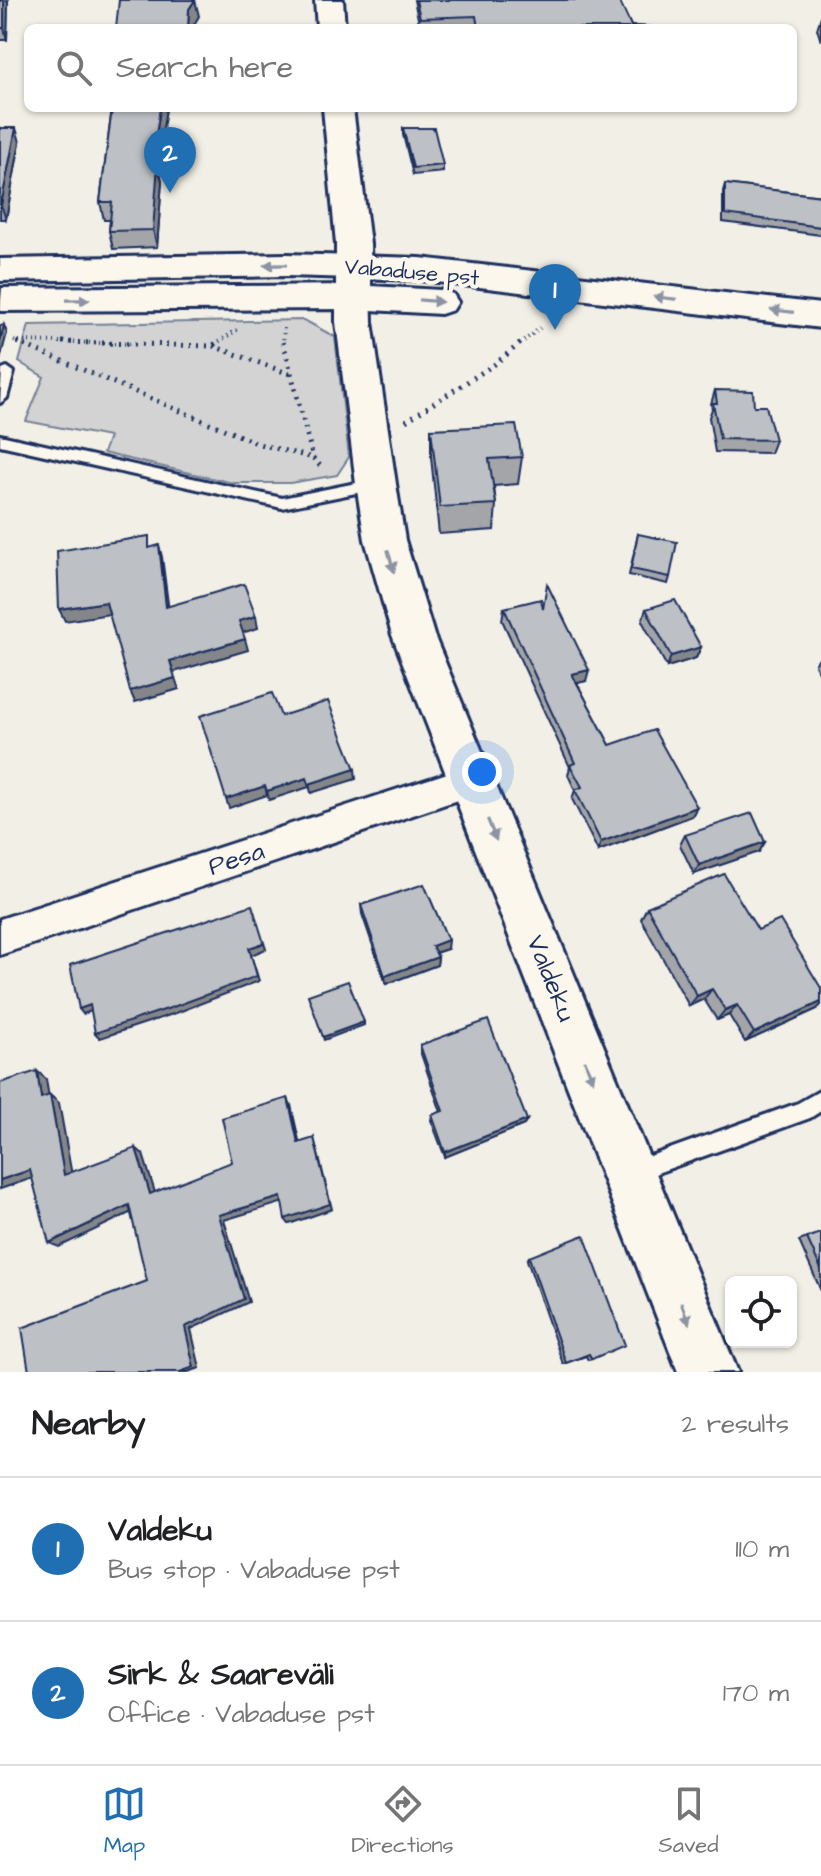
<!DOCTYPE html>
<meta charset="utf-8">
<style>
body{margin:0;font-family:"Architects Daughter",sans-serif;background:#f2f2f2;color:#202124}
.controls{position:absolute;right:24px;bottom:24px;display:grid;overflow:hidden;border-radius:12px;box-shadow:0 2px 6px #0004}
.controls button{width:72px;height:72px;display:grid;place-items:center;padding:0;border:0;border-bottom:2px solid #e0e0e0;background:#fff;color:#202124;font:40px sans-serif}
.you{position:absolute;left:482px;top:772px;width:28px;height:28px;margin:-20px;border:6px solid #fff;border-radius:50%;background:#1a73e8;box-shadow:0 0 0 12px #1a73e833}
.badge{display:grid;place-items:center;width:52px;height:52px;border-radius:50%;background:#1f6fb2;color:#fff;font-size:26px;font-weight:700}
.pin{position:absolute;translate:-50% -66px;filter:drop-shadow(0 2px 4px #0008)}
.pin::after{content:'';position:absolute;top:42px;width:28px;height:24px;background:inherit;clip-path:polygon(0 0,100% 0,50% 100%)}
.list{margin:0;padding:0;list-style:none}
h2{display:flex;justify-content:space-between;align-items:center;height:104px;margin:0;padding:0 32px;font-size:34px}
h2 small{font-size:26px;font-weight:400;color:#757577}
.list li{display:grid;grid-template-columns:52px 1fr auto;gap:24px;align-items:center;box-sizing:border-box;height:144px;padding:0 32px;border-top:2px solid #e0e0e0}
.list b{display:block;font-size:30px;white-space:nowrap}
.list p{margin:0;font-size:26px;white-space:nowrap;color:#757577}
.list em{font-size:26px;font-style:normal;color:#757577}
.icon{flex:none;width:44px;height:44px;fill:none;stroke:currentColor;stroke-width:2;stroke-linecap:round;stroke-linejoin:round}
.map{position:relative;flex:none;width:821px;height:1372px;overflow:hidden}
.search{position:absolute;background:#fff;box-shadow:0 2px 6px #0004;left:24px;right:24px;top:24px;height:88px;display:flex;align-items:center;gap:20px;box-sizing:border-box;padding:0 28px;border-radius:12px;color:#757577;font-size:30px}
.sheet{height:392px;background:#fff}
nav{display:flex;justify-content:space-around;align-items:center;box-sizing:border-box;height:112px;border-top:2px solid #e0e0e0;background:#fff;font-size:22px;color:#757577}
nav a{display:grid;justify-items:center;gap:4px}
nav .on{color:#1f6fb2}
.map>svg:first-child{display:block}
.green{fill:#d2d3d2;stroke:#768198;stroke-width:2}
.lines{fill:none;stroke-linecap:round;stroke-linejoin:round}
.lane-casing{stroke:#1b2f5e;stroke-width:6}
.street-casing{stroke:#1b2f5e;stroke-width:6}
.secondary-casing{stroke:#1b2f5e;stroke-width:6}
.highway-casing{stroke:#1b2f5e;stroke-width:6}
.path-far1{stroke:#1b2f5e;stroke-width:4;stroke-dasharray:1 4;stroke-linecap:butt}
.path{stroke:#1b2f5e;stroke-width:5;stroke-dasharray:2 6;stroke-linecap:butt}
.lane{fill:#fbf7ec;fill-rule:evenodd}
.street{fill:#fbf7ec;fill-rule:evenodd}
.secondary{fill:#fbf7ec;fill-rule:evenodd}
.highway{fill:#fbf7ec;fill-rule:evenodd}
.wall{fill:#a3a5a9;stroke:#1b2f5e;stroke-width:2}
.shaded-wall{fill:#848689;stroke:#1b2f5e;stroke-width:2}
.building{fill:#bdc0c4;stroke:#1b2f5e;stroke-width:2}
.oneway{fill:#8b93a5}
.labels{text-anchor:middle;stroke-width:8;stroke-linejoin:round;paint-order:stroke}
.far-street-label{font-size:22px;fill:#1b2f5e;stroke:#fbf7ec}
.street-label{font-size:26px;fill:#1b2f5e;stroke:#fbf7ec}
</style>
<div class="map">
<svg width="821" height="1372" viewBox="0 0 821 1372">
<rect width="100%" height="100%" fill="#f2efe6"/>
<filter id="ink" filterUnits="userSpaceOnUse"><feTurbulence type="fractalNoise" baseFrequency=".0125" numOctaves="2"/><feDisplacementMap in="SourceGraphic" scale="16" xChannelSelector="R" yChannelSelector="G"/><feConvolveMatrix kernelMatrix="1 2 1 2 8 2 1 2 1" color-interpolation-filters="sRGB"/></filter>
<g filter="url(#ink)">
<polygon class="green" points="304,320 335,337 349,457 337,475 290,483 233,483 103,453 109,437 26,421 44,377 19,362 29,325"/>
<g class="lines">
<g class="lane-casing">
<g id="lane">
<polygon points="7,367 14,372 7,398 0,403 2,369"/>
<polygon points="0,435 282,498 376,479 383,484 376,489 282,508 0,445"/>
<polygon points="821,1090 821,1111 810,1118 632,1182 625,1179 622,1172 625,1165 798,1103"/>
</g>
</g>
<g class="street-casing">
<polygon id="street" points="472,765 484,769 489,780 484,791 0,955 0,919"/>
</g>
<g class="secondary-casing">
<g id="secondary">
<polygon points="315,0 343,0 345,28 317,28"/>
<polygon points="323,108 353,108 370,244 372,322 396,484 405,540 434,635 738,1372 678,1372 392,635 365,540 356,484 336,322 336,244"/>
</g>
</g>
<g class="highway-casing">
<g id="highway">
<polygon points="287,254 420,258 821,304 821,328 420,280 287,276 0,281 0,259"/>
<polygon points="353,285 441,290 453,294 458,302 453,310 441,314 353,309 0,311 2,288"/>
</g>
</g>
<g class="path-far1">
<polyline points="14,341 21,344"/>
<polyline points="19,341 139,344"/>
<polyline points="215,344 237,330"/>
<polyline points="283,344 284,327"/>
<polyline points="520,344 540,328"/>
</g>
<g class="path">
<polyline points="17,342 259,444 313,458"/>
<polyline points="62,342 212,346 218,342"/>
<polyline points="283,342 313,458 323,469"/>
<polyline points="213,346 290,374"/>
<polyline points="406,421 495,364 522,342"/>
</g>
<use href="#lane" class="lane"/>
<use href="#street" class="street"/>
<use href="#secondary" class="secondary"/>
<use href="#highway" class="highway"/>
</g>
<g class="wall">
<polygon points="0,0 8,0 7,40 0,40"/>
<polygon points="414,0 619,0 631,26 676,28 476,28 475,25 420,28"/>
<polygon points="821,16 821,41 817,29"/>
<polygon points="112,108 166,108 158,164 162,181 157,247 113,249 109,231 110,220 104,220 100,202"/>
<polygon points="0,128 20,142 6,219 0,219"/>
<polygon points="403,128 443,165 443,172 413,175 403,135"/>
<polygon points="725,184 821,196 821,235 723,222 723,191"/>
<polygon points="715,390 754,406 775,440 770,453 715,452 709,417 712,409 711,404"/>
<polygon points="431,429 522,457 518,484 494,486 496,504 494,530 439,534 431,457"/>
<polygon points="638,534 670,577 668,584 629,575"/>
<polygon points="504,608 543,609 586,681 577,683 610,745 697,807 692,816 598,851 572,799 575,790 568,775 570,767 502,620"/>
<polygon points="646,609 701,647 696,658 667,667 642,621"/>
<polygon points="821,658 821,675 815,665 818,659"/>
<polygon points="685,835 765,842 759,852 694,874 680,845"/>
<polygon points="361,905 447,949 435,953 438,957 437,965 386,984 362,914"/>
<polygon points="647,907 758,930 817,1009 745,1042 729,1015 717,1020 704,999 689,1006 641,919"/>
<polygon points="420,1045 527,1120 524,1125 445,1157 431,1120 432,1115 441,1112 420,1051"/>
<polygon points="821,1233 821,1291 799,1241"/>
<polygon points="529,1257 592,1359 588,1360 586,1356 563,1364 527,1260"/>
</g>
<g class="shaded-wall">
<polygon points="4,0 8,0 7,40 4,28"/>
<polygon points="195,0 199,16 192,28 188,28 189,9"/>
<polygon points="160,108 166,108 158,164 162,181 157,247 153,230 153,156"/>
<polygon points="16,128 20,142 6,219 1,205"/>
<polygon points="4,325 7,333 0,360 0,342"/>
<polygon points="159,545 162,557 170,619 166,607"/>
<polygon points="106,602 110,614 65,621 59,609"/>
<polygon points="256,616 258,628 242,633 239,621"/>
<polygon points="245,639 248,650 174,672 170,661"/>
<polygon points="701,647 696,658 667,667 671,656"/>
<polygon points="589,670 586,681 570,685 572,674"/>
<polygon points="175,678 179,689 135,702 130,691"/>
<polygon points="355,769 356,779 311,793 309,784"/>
<polygon points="307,778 309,787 269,800 267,791"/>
<polygon points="265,786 267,795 229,808 226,799"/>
<polygon points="697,807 692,816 598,851 601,842"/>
<polygon points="765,842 759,852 694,874 699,865"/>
<polygon points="448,940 447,949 431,954 432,946"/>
<polygon points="264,943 266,949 251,955 259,981 176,1013 100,1038 95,1033 249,948"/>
<polygon points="438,957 437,965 386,984 385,976"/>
<polygon points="712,989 704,999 689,1006 697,996"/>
<polygon points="821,1002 821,1005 817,1009 745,1042 754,1033"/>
<polygon points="90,1005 94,1010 83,1014 79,1009"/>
<polygon points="737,1005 729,1015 717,1020 725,1010"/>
<polygon points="364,1022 364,1025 324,1040 323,1037"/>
<polygon points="37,1071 46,1079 50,1105 41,1098"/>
<polygon points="50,1095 59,1103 73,1181 64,1175"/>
<polygon points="288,1098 291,1105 301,1149 298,1143"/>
<polygon points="527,1120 524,1125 445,1157 445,1152"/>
<polygon points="314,1138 332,1209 289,1224 285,1219"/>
<polygon points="136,1148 143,1154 157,1199 150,1194"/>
<polygon points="30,1170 39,1176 0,1189 0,1180"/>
<polygon points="281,1197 284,1202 224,1220 249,1302 191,1329 200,1368 188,1372 180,1372 185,1327 219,1215"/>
<polygon points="129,1205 136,1210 59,1247 49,1243"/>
</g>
<g class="building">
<rect x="0" y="0" width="4" height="28"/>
<polygon points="119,0 195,0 189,9 188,28 116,28"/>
<polygon points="416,0 619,0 631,26 676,28 478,28 476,16 420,18"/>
<polygon points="112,108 160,108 153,156 156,155 155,164 158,164 153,230 109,231 112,202 100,202"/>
<polygon points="0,128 16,128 1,205 0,205"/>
<polygon points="403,128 434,128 443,165 413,168"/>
<polygon points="725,184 821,196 821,227 725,214"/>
<polygon points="4,325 0,342 0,326"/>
<polygon points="715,390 753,391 754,406 766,406 775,440 720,439 713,403 717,403"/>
<polygon points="516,425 522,457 489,459 496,504 440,507 431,429"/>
<polygon points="638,534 677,542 670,577 631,569"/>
<polygon points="149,536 149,548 159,545 166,607 244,584 256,616 239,621 245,639 170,661 175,678 130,691 106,602 59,609 57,551"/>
<polygon points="547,584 589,670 572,674 610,745 654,730 697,807 601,842 575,790 582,787 570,765 575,763 504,608 541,599 543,609"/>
<polygon points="675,600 701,647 671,656 646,609"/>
<polygon points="272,693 281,716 328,701 355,769 309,784 307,778 267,791 265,786 226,799 200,716"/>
<polygon points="752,813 765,842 699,865 685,835"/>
<polygon points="724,874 758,930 780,920 821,988 821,1002 754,1033 737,1005 725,1010 712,989 697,996 647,907"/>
<polygon points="424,884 448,940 432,946 438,957 385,976 361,905"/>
<polygon points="252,905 264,943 249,948 257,976 173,1007 95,1033 90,1005 79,1009 70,965"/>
<polygon points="348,981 364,1022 323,1037 308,995"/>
<polygon points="488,1020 527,1120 445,1152 432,1115 443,1111 420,1045"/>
<polygon points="37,1071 41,1098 50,1095 64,1175 136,1148 150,1194 232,1162 222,1118 288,1098 298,1143 314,1138 330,1204 285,1219 281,1197 219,1215 244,1299 185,1327 194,1367 180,1372 29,1372 22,1328 147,1281 129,1205 49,1243 30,1170 0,1180 0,1083"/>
<polygon points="821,1233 821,1269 807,1238"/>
<polygon points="584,1235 625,1345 592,1359 589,1354 566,1363 529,1257"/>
</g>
<defs><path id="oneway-solid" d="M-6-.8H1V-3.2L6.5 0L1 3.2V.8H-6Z" transform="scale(2)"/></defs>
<g class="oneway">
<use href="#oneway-solid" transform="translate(275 265) rotate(179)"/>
<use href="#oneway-solid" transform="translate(665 298) rotate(-173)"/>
<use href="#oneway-solid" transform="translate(78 300) rotate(-1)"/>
<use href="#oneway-solid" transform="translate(431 301) rotate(5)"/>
<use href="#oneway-solid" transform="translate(782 311) rotate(-173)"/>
<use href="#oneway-solid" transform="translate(391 561) rotate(74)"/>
<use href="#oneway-solid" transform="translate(492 830) rotate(68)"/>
<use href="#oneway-solid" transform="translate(589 1071) rotate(68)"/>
<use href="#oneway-solid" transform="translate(685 1313) rotate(69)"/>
</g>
</g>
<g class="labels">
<g class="far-street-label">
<text transform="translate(412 271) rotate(5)" y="8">Vabaduse pst</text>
</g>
<g class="street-label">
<text transform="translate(236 858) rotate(-18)" y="9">Pesa</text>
<text transform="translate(552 978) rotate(68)" y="9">Valdeku</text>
</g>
</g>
</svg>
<div class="controls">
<button><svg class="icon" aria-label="locate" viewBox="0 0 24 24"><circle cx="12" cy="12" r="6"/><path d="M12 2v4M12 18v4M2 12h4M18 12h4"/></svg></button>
</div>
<div class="you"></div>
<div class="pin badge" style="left:555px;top:330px">1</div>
<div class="pin badge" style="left:170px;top:193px">2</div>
<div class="search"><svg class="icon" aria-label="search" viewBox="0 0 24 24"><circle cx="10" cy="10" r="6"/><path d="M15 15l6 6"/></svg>Search here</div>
</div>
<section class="sheet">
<h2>Nearby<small>2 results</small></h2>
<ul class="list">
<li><span class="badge">1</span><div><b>Valdeku</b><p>Bus stop · Vabaduse pst</p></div><em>110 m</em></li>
<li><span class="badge">2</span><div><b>Sirk &amp; Saareväli</b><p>Office · Vabaduse pst</p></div><em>170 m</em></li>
</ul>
</section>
<nav>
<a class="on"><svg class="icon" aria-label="map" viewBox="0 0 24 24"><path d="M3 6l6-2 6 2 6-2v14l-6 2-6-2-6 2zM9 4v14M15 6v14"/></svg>Map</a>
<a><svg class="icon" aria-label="directions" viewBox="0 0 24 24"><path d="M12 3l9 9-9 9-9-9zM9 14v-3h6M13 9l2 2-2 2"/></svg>Directions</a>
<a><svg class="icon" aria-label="saved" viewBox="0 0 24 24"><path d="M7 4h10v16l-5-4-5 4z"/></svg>Saved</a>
</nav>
